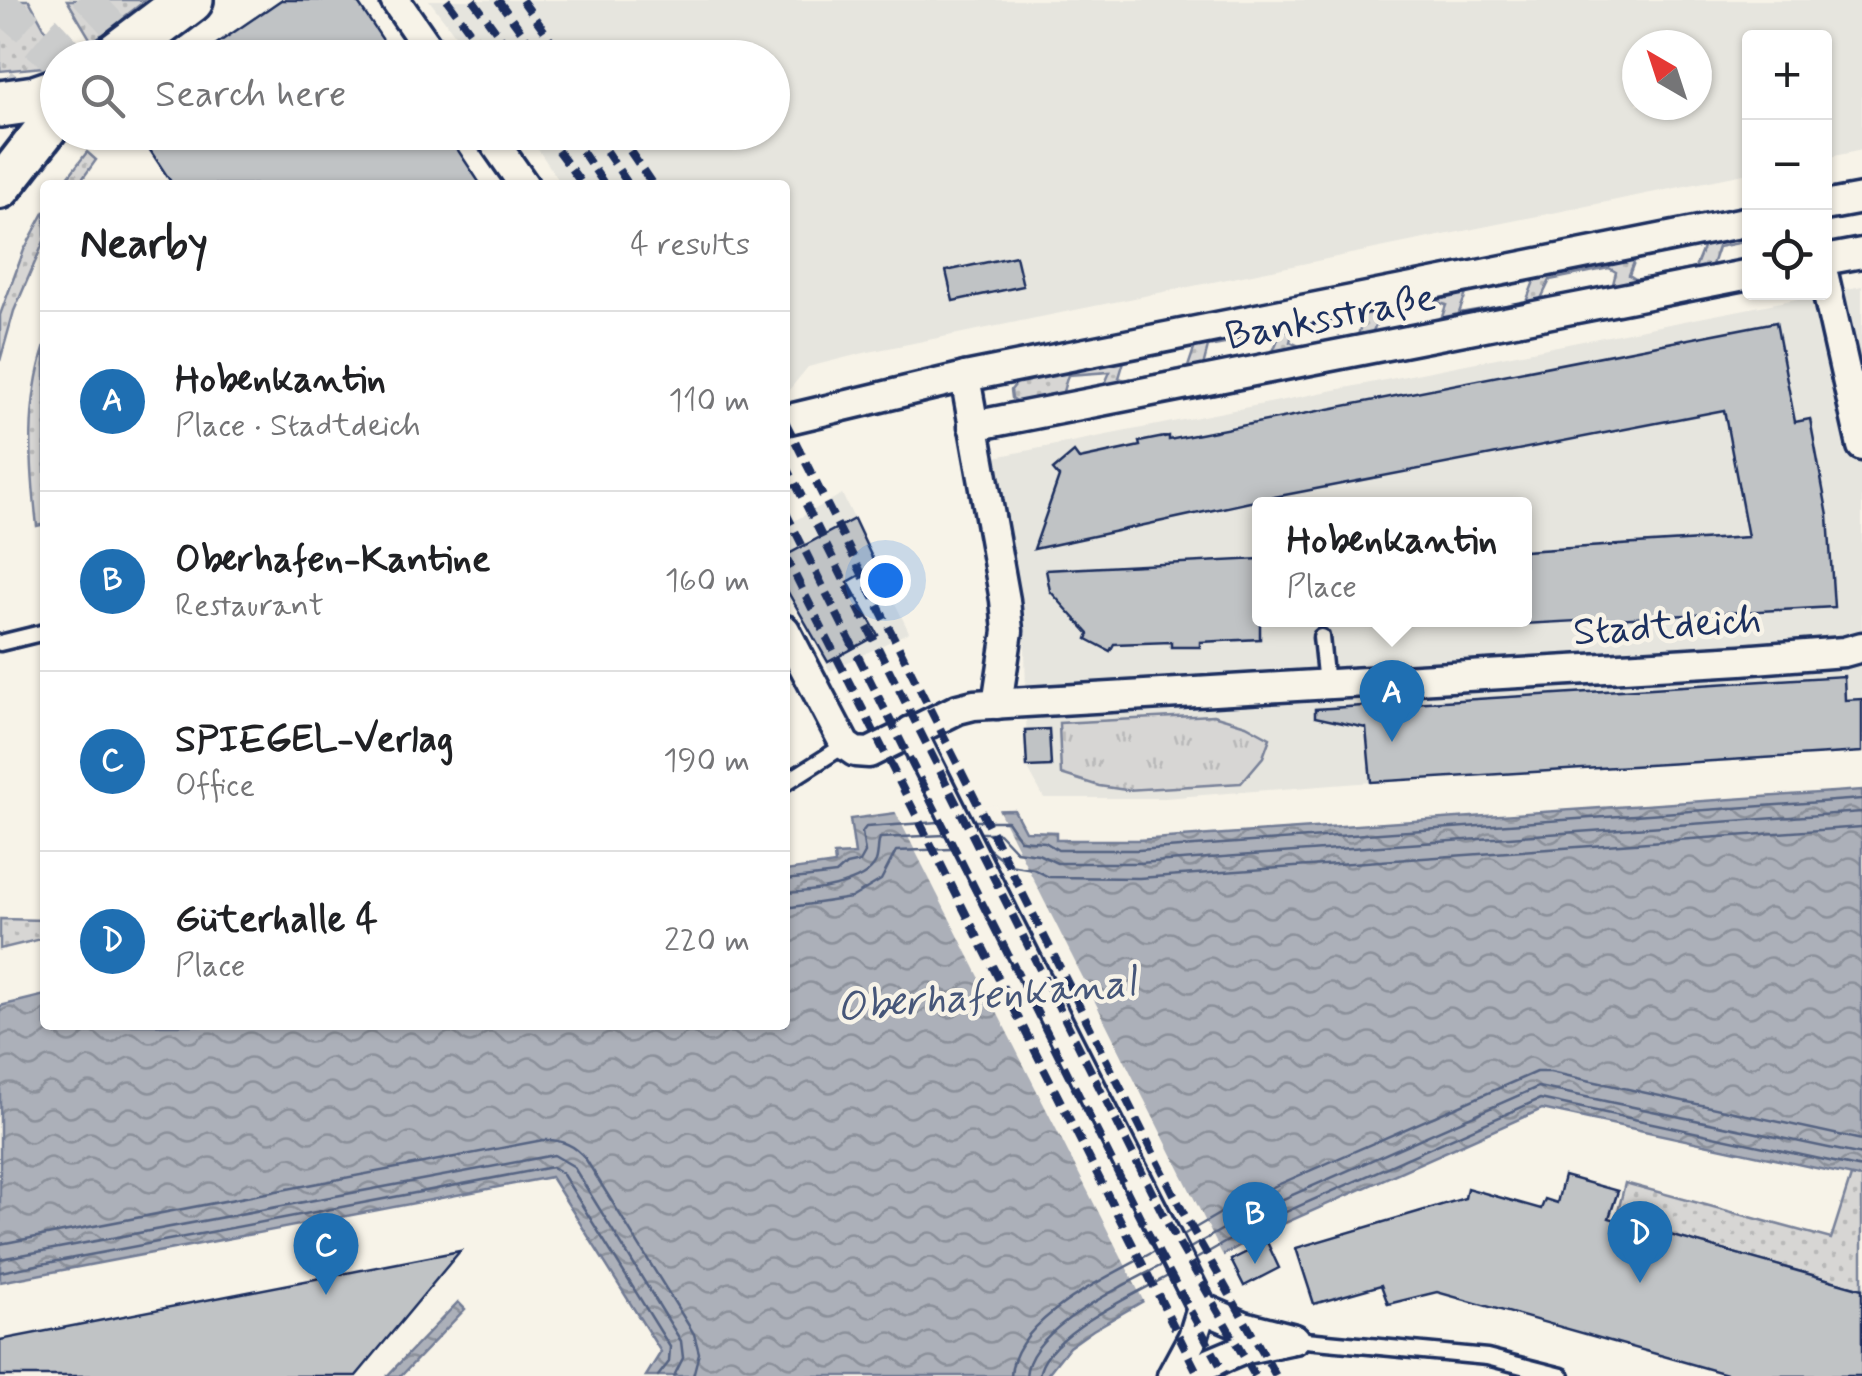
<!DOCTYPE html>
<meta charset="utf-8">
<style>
body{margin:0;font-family:Mynerve,sans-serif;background:#f2f2f2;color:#202124}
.controls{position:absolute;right:30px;top:30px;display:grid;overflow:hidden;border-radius:10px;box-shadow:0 2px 8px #0004}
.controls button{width:90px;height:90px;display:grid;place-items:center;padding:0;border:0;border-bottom:2px solid #e0e0e0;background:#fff;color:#202124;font:50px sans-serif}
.compass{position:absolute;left:1622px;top:30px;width:90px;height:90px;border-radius:50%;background:#fff;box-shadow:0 2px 8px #0004;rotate:321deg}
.you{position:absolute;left:885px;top:580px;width:35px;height:35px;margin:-25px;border:8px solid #fff;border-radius:50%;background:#1a73e8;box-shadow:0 0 0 15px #1a73e833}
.badge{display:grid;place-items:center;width:65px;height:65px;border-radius:50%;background:#1f6fb2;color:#fff;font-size:32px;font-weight:700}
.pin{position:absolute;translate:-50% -82px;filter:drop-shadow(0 2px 5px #0008)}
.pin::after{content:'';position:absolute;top:52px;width:35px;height:30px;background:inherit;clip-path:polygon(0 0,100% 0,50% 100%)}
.popup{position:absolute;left:1252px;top:497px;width:280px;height:130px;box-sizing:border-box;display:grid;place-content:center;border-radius:10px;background:#fff;filter:drop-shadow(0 2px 8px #0005);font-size:32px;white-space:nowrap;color:#757577}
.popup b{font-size:38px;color:#202124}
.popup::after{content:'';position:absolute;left:50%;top:100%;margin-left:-20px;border:20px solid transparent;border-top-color:#fff}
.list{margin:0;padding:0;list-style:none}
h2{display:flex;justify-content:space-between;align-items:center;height:130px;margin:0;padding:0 40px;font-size:42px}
h2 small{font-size:32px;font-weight:400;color:#757577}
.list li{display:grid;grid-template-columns:65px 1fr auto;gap:30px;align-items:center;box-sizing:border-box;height:180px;padding:0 40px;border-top:2px solid #e0e0e0}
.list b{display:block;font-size:38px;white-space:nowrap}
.list p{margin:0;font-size:32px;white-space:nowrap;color:#757577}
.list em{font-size:32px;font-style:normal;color:#757577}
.icon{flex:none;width:55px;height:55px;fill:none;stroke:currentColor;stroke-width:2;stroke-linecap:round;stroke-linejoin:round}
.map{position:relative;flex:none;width:1862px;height:1376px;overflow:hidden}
.search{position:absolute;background:#fff;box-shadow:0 2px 8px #0004;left:40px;top:40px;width:750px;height:110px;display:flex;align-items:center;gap:25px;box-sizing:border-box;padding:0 35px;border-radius:55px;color:#757577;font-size:38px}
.panel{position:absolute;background:#fff;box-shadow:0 2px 8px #0004;left:40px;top:180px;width:750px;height:850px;border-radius:10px}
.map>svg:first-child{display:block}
.built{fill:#e6e5de;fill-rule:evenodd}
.grass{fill:url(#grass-dots);stroke:#798299;stroke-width:2.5}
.park{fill:url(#park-tufts);stroke:#798299;stroke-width:2.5}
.water{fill:url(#water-waves);stroke:#727c95;stroke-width:2.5}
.pier{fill:#f7f3e8}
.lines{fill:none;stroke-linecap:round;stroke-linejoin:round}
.shore{stroke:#556382;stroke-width:2.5}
.building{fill:#c0c3c5;stroke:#1b2f5e;stroke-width:2.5}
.primary-tunnel{stroke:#cbcccc;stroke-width:45;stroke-dasharray:45 22;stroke-linecap:butt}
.lane-casing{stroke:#1b2f5e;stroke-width:21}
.street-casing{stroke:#1b2f5e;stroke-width:35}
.secondary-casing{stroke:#1b2f5e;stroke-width:48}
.primary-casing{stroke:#1b2f5e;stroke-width:52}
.lane{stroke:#f7f3e8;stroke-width:14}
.street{stroke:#f7f3e8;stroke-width:28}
.secondary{stroke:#f7f3e8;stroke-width:40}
.primary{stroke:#f7f3e8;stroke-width:45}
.rail{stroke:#1b2f5e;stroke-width:8;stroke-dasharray:15 8;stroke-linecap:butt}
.labels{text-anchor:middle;stroke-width:9;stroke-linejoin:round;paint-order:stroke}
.street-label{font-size:40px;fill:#1b2f5e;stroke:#f7f3e8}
.water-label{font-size:42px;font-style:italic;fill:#465679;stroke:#f7f3e8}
</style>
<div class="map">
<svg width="1862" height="1376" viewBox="0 0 1862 1376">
<defs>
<pattern id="grass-dots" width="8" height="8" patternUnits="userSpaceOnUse" patternTransform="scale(2.5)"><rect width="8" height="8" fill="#d7d6d4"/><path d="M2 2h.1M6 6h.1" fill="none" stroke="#b8b8b8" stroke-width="1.8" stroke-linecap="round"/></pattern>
<pattern id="park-tufts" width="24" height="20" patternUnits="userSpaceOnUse" patternTransform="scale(2.5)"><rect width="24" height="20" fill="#d7d6d4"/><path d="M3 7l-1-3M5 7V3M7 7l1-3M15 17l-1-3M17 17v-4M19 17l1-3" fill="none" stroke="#b8b8b8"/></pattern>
<pattern id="water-waves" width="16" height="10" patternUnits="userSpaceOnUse" patternTransform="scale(2.5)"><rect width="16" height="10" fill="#acb0b9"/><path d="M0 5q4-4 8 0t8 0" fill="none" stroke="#8b909a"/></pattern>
</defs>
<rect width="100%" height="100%" fill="#f7f3e8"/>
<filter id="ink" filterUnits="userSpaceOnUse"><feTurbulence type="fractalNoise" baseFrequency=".01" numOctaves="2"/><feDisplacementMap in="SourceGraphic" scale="20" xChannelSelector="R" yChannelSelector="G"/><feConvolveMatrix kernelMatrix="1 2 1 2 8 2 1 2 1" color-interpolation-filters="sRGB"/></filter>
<g filter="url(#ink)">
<g class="built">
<path d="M429,0H1862V150L1825,158L1824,38H1750L1749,173L864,353L808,367L785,395V185H562L527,133L772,132V58L472,57ZM1637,45H1697V105H1637Z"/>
<path d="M1862,286V752L1385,781L1164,798H1044L1027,767L1025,643L990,458ZM1260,504H1524V620H1260Z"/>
<polygon points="842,494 909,632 830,671 785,587 785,526"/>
</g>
<g class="grass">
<polygon points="0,0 29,0 60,57 44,67 0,71"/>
<polygon points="67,0 146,0 92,42"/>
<polygon points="87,152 96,160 78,185 62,185"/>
<polygon points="45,211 45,239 14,311 0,361 0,315 24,250"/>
<polygon points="1749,235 1749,241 1718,247 1710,271 1611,292 1616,272 1609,268 1550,280 1538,305 1440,323 1446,305 1438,302 1380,315 1370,338 1270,359 1278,339 1269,336 1208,347 1202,370 1102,390 1110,372 1068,375 1061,398 1022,405 1012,398 1011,390 1020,379 1125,358 1119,378 1125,380 1188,367 1195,346 1294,325 1290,342 1299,346 1358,335 1365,312 1467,291 1459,313 1526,302 1536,276 1636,257 1629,275 1637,280 1695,268 1705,243"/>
<path d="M45,346V524L37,526C30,465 26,404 45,346Z"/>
<polygon points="0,919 45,920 45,938 0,949"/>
<polygon points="1851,1176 1862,1178 1862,1289 1616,1220 1625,1183 1831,1239"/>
</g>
<polygon class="park" points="1213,715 1246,725 1270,738 1263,757 1241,783 1126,790 1099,786 1061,774 1059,723"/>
<g class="water">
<polygon points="1862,790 1862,1178 1542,1109 1258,1235 1093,1330 1069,1347 1046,1376 646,1376 661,1352 551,1177 0,1282 0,1006 45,995 45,1025 785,1025 785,871 835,864 834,855 855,854 850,819 896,813 1014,810 1025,831 1056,832 1056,840 1138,840"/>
<polygon points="458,1302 465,1309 401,1376 387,1376"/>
</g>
<polygon class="pier" points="996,805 1225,1260 1146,1306 894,809"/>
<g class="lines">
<g class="shore">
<polyline points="975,821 1007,821 1020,840 1045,842 1058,850 1138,850 1862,799"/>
<polyline points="981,833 999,833 1016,851 1038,854 1057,863 1139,863 1862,812"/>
<polyline points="988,848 1009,865 1033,869 1049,877 1139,878 1862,827"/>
<polyline points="785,880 836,874 846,865 860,862 865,853 862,832 866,827 939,822"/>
<path d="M785,893C809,892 865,886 876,862C879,853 877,846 880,838L945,835"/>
<polyline points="785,908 851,898 881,880 896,851 952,849"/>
<polyline points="1183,1235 1243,1200 1536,1072 1550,1072 1862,1140"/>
<path d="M0,1244L543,1140C560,1139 574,1144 585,1158L694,1334L699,1353L693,1376"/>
<polyline points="1190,1248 1249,1214 1538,1087 1862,1155"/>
<polyline points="0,1259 554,1155 573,1166 681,1341 683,1358 674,1376"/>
<polyline points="1196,1259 1254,1226 1540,1099 1862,1168"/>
<polyline points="0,1272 552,1167 562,1173 670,1347 669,1362 658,1376"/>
<path d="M1011,1376C1013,1318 1111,1276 1155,1251"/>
<path d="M1026,1376C1029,1328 1124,1286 1162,1265"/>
<path d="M1039,1376C1044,1335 1134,1295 1168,1276"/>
</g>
</g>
<g class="building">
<polygon points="281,0 356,0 395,58 196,58"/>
<polygon points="138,132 446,132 481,185 173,185"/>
<polygon points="1016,256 1023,286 953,301 946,271"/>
<polygon points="1776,322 1795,422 1810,419 1828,516 1834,607 1524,624 1524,551 1748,537 1724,410 1264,499 1034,549 1059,477 1053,470 1074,452 1079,459 1140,446 1139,442 1169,436 1169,440"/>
<polygon points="854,519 876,566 848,582 878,635 828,662 785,587 785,556"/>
<polygon points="1260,559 1260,639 1200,642 1200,647 1171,647 1171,642 1114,644 1110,651 1087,639 1089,634 1050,591 1046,570"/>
<polygon points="1844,676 1845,700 1862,699 1862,752 1371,782 1366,728 1315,717 1315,709"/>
<polygon points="1049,729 1051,766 1027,767 1025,730"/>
<polygon points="1564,1176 1618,1191 1609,1218 1862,1289 1862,1376 1734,1376 1437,1292 1388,1304 1381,1285 1314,1304 1296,1248 1465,1198 1467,1188 1541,1209 1545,1199 1557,1203"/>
<polygon points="1267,1242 1279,1268 1244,1286 1231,1260"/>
<polygon points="460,1251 356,1376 0,1376 0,1340"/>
</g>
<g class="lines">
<g class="primary-tunnel">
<polyline points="0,26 22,0"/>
<polyline points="0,120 70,36 109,0"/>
</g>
<g class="lane-casing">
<g id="lane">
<polyline points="1321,637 1326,684"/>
<polyline points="0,643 45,632"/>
<polyline points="785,783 845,745"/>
<polyline points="1295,1339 1487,1357 1562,1376"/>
</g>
</g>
<g class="street-casing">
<g id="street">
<polyline points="395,0 435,58"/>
<polyline points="487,132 524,185"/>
<polyline points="1824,206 1862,199"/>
<polyline points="1824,260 1862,253"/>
<polyline points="1824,277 1862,446"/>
<polyline points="965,377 1005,600 1008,631 997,704"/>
<polyline points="785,420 965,377 1750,221"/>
<polyline points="973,426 1750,274"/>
<polyline points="785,630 845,745 855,752 869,753 958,709 974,705 1741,660 1844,652 1862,647"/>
<polyline points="911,731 1202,1308 1244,1326 1295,1339"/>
<polyline points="1172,1376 1193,1337 1202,1308"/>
<polyline points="1180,1376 1242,1350 1289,1340"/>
</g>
</g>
<g class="secondary-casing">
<polyline id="secondary" points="0,188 58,113"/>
</g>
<g class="primary-casing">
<g id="primary">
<polyline points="113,58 190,0"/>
<polyline points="0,104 35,99 58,91"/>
</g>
</g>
<use href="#lane" class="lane"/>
<use href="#street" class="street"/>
<use href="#secondary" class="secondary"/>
<use href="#primary" class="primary"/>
<g class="rail">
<polyline points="447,0 490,58"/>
<polyline points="473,0 516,58"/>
<polyline points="498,0 541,58"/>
<polyline points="522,0 564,58"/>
<polyline points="544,132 583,185"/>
<polyline points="569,132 605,185"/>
<polyline points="593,132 629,185"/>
<polyline points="617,132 653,185"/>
<polyline points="785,421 1185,1216 1276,1376"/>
<polyline points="785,463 1168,1224 1255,1376"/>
<polyline points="785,511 1149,1235 1226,1376"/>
<polyline points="785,555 1199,1376"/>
</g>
</g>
</g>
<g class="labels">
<g class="street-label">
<text transform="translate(1330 315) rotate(-11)" y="14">Banksstraße</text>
<text transform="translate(1667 624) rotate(-4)" y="14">Stadtdeich</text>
</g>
<g class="water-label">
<text transform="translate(986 993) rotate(-5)" y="15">Oberhafenkanal</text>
</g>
</g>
</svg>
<div class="controls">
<button>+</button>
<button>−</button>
<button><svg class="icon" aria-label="locate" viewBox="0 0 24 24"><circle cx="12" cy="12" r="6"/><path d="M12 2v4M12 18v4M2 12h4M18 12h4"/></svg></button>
</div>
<svg class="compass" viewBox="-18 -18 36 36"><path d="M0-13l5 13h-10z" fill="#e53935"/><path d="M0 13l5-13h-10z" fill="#757577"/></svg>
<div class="you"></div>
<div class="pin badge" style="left:1392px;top:742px">A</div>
<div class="popup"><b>Hobenkantin</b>Place</div>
<div class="pin badge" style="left:1255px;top:1264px">B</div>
<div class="pin badge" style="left:326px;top:1295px">C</div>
<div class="pin badge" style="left:1640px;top:1283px">D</div>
<div class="search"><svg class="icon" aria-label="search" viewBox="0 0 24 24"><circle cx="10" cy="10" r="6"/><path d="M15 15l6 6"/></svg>Search here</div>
<section class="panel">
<h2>Nearby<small>4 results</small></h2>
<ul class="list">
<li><span class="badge">A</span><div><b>Hobenkantin</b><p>Place · Stadtdeich</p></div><em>110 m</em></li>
<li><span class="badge">B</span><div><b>Oberhafen-Kantine</b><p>Restaurant</p></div><em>160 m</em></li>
<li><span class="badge">C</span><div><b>SPIEGEL-Verlag</b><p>Office</p></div><em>190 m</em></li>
<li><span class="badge">D</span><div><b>Güterhalle 4</b><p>Place</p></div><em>220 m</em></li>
</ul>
</section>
</div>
